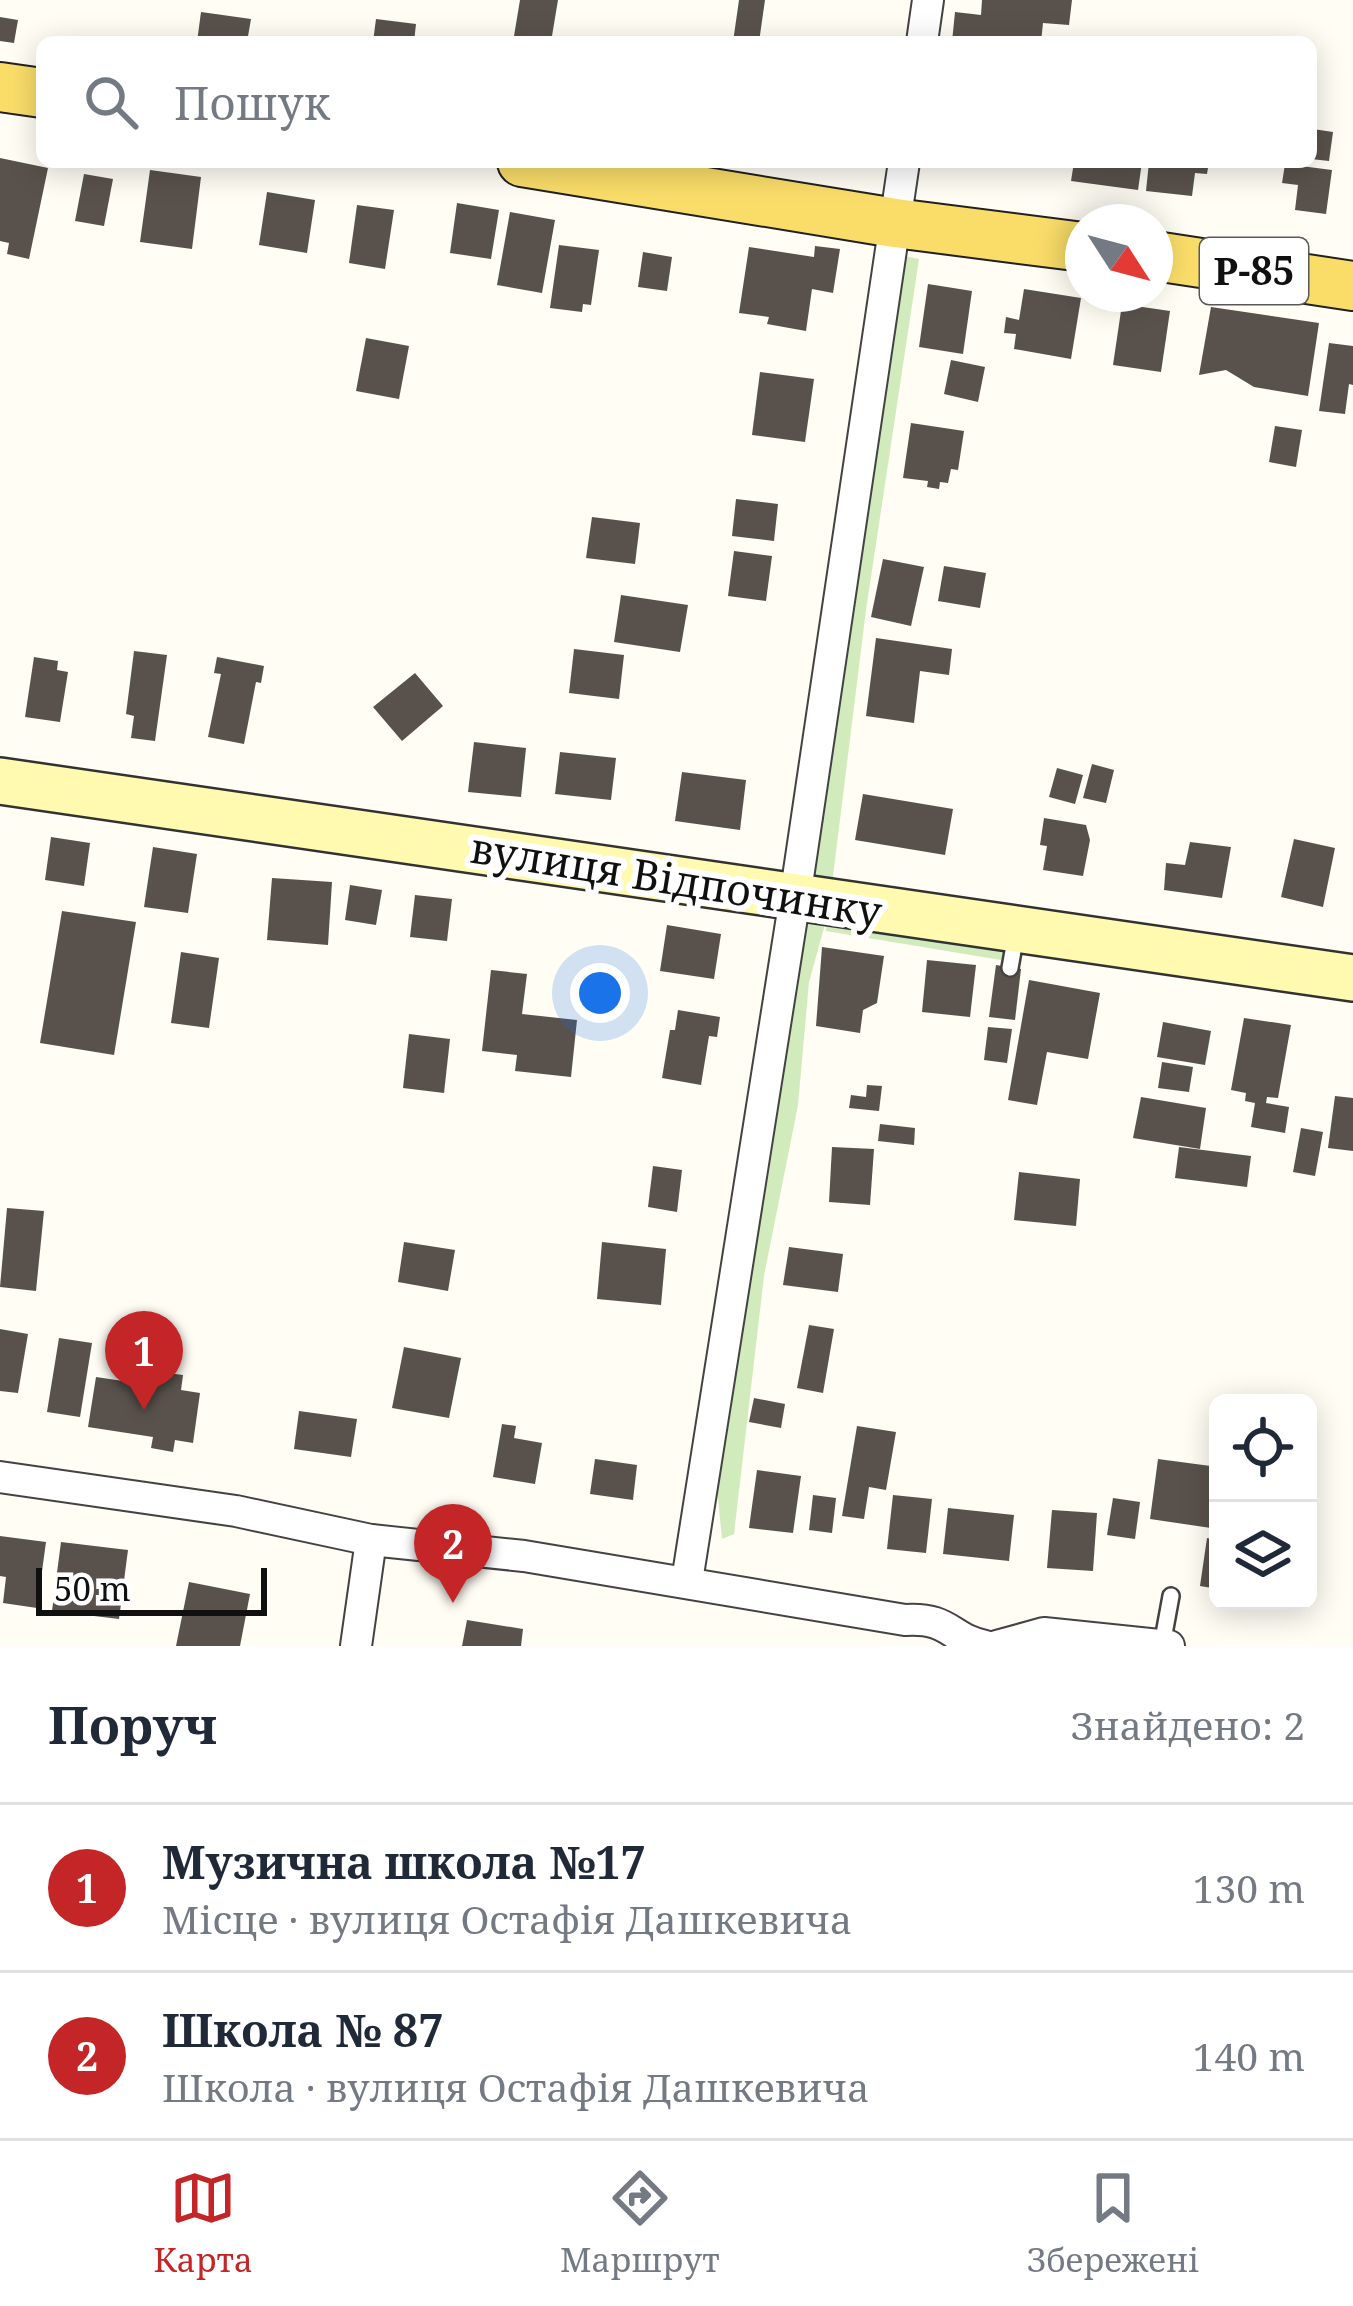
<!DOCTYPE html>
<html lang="uk">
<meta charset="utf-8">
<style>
body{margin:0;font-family:"Noto Serif",serif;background:#f2f2f3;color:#1f2937}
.controls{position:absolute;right:36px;bottom:36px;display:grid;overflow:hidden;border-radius:18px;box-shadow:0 6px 30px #0003}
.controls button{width:108px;height:108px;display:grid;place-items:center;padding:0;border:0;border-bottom:3px solid #e0e1e3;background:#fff;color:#1f2937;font:60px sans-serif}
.compass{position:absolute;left:1065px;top:204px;width:108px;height:108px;border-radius:50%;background:#fff;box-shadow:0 6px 30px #0003;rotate:126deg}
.scale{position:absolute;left:36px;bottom:30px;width:231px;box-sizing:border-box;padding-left:12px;border:6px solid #101010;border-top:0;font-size:33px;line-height:42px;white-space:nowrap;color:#101010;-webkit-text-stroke:9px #fff;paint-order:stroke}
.you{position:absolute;left:600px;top:993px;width:42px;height:42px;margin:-30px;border:9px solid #fff;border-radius:50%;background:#1a73e8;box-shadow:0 0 0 18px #1a73e833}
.badge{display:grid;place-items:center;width:78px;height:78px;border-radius:50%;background:#c42526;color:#fff;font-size:39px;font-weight:700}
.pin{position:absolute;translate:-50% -99px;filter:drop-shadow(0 3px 6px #0008)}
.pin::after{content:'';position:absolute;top:63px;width:42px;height:36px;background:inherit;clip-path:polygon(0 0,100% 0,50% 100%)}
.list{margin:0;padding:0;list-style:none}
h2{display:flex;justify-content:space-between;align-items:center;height:156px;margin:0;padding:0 48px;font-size:51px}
h2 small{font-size:39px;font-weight:400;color:#747a83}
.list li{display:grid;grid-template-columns:78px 1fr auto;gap:36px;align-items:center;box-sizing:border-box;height:168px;padding:0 48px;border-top:3px solid #e0e1e3}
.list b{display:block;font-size:45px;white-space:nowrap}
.list p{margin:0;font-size:39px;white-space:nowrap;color:#747a83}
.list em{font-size:39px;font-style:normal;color:#747a83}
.icon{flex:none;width:66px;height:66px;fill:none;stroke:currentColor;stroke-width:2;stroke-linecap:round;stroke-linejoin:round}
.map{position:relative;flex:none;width:1353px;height:1646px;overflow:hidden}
.search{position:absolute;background:#fff;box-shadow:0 6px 30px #0003;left:36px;right:36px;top:36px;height:132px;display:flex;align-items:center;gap:30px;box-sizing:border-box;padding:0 42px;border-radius:18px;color:#747a83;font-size:45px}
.sheet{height:492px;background:#fff}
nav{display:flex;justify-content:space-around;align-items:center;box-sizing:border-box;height:168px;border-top:3px solid #e0e1e3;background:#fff;font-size:33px;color:#747a83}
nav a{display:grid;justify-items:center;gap:6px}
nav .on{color:#c42526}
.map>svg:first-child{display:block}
.green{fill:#d2ebbc}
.building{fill:#59524c}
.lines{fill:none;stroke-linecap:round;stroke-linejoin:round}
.lane-casing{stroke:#434343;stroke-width:20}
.street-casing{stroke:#434343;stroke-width:34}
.secondary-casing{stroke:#323232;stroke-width:50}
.primary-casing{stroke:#212121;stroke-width:52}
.lane{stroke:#fff;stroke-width:15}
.street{stroke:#fff;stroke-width:30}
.secondary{stroke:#fffaaf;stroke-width:45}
.primary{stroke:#fadd69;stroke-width:48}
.labels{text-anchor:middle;stroke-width:12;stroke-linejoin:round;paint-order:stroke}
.shield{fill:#fff;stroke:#585858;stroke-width:3}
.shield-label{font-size:39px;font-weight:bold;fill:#101010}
.street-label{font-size:42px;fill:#101010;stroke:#fff}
</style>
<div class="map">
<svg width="1353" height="1646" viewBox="0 0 1353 1646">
<rect width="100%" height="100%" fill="#fffdf4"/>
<g class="green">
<polygon points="894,254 919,259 866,610 832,884 807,877"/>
<polygon points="803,908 1006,937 1001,960 826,931 827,917 809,982 798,1105 764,1276 734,1534 722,1539 717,1488 726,1376"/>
</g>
<g class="building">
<polygon points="520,0 558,0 551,42 513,42"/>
<polygon points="739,0 765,0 759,42 733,42"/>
<polygon points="982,0 1072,0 1069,25 1043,23 1041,42 952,42 955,12 981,15"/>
<polygon points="201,12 251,19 247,42 197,42"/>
<polygon points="0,17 18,20 14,43 0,41"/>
<polygon points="376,19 416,24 414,42 373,42"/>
<polygon points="1313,129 1333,132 1329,161 1311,159"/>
<polygon points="0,158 48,168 29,259 7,254 9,243 0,241"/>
<polygon points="1074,162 1142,162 1138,190 1071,181"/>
<polygon points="1149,162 1209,162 1207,174 1195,173 1192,196 1146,191"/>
<polygon points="1285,164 1332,170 1326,214 1295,210 1298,185 1282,183"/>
<polygon points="150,170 201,177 192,249 140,242"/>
<polygon points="84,174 113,179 104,226 75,221"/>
<polygon points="267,192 315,200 307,253 259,245"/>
<polygon points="457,203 499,210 491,259 450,253"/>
<polygon points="357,205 394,210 385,269 349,263"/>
<polygon points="510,212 555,220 542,293 497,285"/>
<polygon points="559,245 599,250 591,305 583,304 582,312 550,308"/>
<polygon points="815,246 840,249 833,293 812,289 806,331 767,324 769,317 739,313 749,247 814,257"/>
<polygon points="643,252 672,257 667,291 638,287"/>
<polygon points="928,284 972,291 963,354 919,347"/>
<polygon points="1024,289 1081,298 1071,359 1014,349 1016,334 1004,333 1006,317 1019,320"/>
<polygon points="1122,304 1170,311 1161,372 1113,365"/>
<polygon points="1211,307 1319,323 1308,396 1254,387 1226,370 1199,375"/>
<polygon points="366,338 409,346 399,399 356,391"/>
<polygon points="1329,343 1353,346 1353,385 1349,384 1345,414 1319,411"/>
<polygon points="951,360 985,367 978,402 944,394"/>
<polygon points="760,372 814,379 805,442 752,435"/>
<polygon points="911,423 964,431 958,470 951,469 948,483 940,482 939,489 927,487 928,481 903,478"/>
<polygon points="1275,426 1302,430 1296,467 1269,462"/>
<polygon points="736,499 778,504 774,541 732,536"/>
<polygon points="592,517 640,523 635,564 586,558"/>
<polygon points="734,551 772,556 766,601 728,596"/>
<polygon points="883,559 924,567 911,626 871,617"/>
<polygon points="944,566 986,573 980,608 938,601"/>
<polygon points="621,595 688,605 680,652 614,642"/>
<polygon points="876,638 952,649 949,675 920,671 914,723 866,716"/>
<polygon points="574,649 624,655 619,699 569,693"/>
<polygon points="134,651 167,655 155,741 131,738 134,716 126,714"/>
<polygon points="34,657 58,661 57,670 68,672 60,722 25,717"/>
<polygon points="217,657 264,666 261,683 256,682 244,744 208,737 221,674 214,673"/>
<polygon points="415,673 443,706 402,741 373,707"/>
<polygon points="474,742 526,748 521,797 468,792"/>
<polygon points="560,752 616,758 611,800 555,794"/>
<polygon points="1092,764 1114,770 1106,803 1083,798"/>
<polygon points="1057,768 1083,775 1075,804 1049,797"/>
<polygon points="682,772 746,780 740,830 675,821"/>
<polygon points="863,794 953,809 945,855 855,840"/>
<polygon points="1044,818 1086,825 1090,840 1083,876 1043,870 1047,846 1040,845"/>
<polygon points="51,837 90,843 84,886 45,880"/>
<polygon points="1294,839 1335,848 1323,907 1281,897"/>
<polygon points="1190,842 1231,847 1222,898 1164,890 1166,863 1185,865"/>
<polygon points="153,847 197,854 188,913 144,907"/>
<polygon points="272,878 332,882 328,945 267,940"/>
<polygon points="350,885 382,890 376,925 345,920"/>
<polygon points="415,895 452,899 447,941 410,937"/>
<polygon points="62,911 136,922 114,1055 40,1043"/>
<polygon points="667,925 721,934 714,979 660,971"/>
<polygon points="822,947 884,956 877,1003 863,1010 860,1033 816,1026"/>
<polygon points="181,952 219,958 209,1028 171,1023"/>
<polygon points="927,960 976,965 970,1017 922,1012"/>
<polygon points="996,965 1021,969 1015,1020 989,1017"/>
<polygon points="491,970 527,974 522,1014 577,1020 571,1077 515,1071 517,1055 482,1051"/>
<polygon points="1029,980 1100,993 1088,1059 1047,1052 1037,1105 1008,1100"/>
<polygon points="678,1010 720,1017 717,1037 709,1036 701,1085 662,1078 670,1030 675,1030"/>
<polygon points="1244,1018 1291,1025 1278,1098 1267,1097 1266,1103 1289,1107 1285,1133 1251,1127 1255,1103 1245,1101 1246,1093 1231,1090"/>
<polygon points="1163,1022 1211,1031 1205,1065 1157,1057"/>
<polygon points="988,1027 1012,1029 1007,1063 984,1060"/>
<polygon points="409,1034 450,1039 444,1093 403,1088"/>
<polygon points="1162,1062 1193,1067 1189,1092 1158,1088"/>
<polygon points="867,1085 882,1086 879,1111 849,1108 851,1095 866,1097"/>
<polygon points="1335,1096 1353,1098 1353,1151 1328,1148"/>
<polygon points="1141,1097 1206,1108 1200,1149 1133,1138"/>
<polygon points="880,1124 915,1128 914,1145 878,1141"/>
<polygon points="1301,1128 1323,1132 1315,1176 1293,1172"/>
<polygon points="832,1147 874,1149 870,1205 829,1202"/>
<polygon points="1179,1147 1251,1156 1247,1187 1175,1178"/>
<polygon points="653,1166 682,1170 677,1212 648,1207"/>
<polygon points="1019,1172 1080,1179 1076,1226 1014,1220"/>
<polygon points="7,1208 44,1211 36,1291 0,1287"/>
<polygon points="404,1242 455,1250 448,1291 398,1282"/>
<polygon points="602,1242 666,1249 661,1305 597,1299"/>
<polygon points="789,1247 843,1254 838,1292 783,1285"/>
<polygon points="809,1325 834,1329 823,1393 797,1388"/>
<polygon points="0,1329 28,1334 18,1393 0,1391"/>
<polygon points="59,1338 92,1343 80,1417 47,1412"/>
<polygon points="404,1347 461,1358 449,1418 392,1408"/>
<polygon points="153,1371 183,1375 181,1390 200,1393 193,1443 175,1440 173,1452 151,1448 153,1437 88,1427 96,1377 150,1385"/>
<polygon points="754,1398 785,1404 781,1428 749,1422"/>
<polygon points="299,1411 357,1419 351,1457 294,1449"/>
<polygon points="502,1424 516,1426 514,1438 542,1443 535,1484 493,1477"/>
<polygon points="857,1426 896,1432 886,1490 869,1487 864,1519 842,1516"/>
<polygon points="595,1459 637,1465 633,1500 590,1494"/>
<polygon points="1158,1459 1218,1467 1211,1528 1150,1519"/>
<polygon points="757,1470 801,1476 793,1533 749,1528"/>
<polygon points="813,1495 836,1498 832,1533 809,1530"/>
<polygon points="893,1495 932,1499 926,1553 887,1549"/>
<polygon points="1113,1498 1140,1502 1135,1539 1107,1535"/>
<polygon points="948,1508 1014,1515 1009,1561 943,1554"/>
<polygon points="1052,1510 1097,1513 1093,1571 1047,1568"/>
<polygon points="0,1536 46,1542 37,1608 3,1603 6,1577 0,1576"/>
<polygon points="1207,1538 1218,1540 1218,1589 1200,1586"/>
<polygon points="61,1542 128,1550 119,1619 52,1611"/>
<polygon points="189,1582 250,1594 240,1646 176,1646"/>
<polygon points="467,1620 523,1629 521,1646 462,1646"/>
</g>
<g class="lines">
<g class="lane-casing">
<g id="lane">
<polyline points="1010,968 1016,934"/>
<polyline points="1162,1645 1171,1596"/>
</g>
</g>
<g class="street-casing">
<g id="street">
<polyline points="922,42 928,0"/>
<path d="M0,1477L236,1511L371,1540L524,1556L905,1620C950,1617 950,1639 985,1646"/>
<polyline points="687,1581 795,898 904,162"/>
<polyline points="356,1646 371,1540"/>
<polyline points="997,1646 1044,1633 1169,1646"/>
</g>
</g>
<g class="secondary-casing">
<polyline id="secondary" points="0,781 1353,978"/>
</g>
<g class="primary-casing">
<g id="primary">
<polyline points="0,87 42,93"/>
<polyline points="522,162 895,223 1083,247"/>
<polyline points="1155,256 1353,286"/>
</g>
</g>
<use href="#lane" class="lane"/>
<use href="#street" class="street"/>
<use href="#secondary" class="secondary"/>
<use href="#primary" class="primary"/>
</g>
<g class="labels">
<rect class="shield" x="1200" y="238" width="108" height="66" rx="9"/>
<g class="shield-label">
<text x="1254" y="285">Р-85</text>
</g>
<g class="street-label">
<text transform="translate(676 880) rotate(9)" y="15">вулиця Відпочинку</text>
</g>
</g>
</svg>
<div class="controls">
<button><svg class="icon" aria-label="locate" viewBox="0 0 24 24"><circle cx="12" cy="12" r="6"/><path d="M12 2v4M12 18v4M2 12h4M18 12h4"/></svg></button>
<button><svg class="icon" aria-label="layers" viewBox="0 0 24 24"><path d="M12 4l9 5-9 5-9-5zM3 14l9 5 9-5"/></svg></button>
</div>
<svg class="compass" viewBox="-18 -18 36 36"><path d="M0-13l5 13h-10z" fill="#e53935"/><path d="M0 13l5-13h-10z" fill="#747a83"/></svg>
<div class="scale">50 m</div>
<div class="you"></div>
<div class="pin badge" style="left:144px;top:1410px">1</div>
<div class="pin badge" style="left:453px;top:1603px">2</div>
<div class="search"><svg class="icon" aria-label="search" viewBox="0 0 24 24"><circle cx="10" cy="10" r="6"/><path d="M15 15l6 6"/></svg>Пошук</div>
</div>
<section class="sheet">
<h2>Поруч<small>Знайдено: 2</small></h2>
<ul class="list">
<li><span class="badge">1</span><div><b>Музична школа №17</b><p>Місце · вулиця Остафія Дашкевича</p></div><em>130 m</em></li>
<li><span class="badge">2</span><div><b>Школа № 87</b><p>Школа · вулиця Остафія Дашкевича</p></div><em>140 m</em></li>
</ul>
</section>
<nav>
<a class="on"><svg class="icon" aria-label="map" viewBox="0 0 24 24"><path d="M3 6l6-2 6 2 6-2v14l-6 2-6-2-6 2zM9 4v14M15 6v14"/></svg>Карта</a>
<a><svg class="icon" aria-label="directions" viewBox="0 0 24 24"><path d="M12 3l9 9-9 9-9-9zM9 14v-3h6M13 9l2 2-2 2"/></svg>Маршрут</a>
<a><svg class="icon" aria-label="saved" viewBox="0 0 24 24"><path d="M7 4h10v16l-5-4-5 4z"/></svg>Збережені</a>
</nav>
